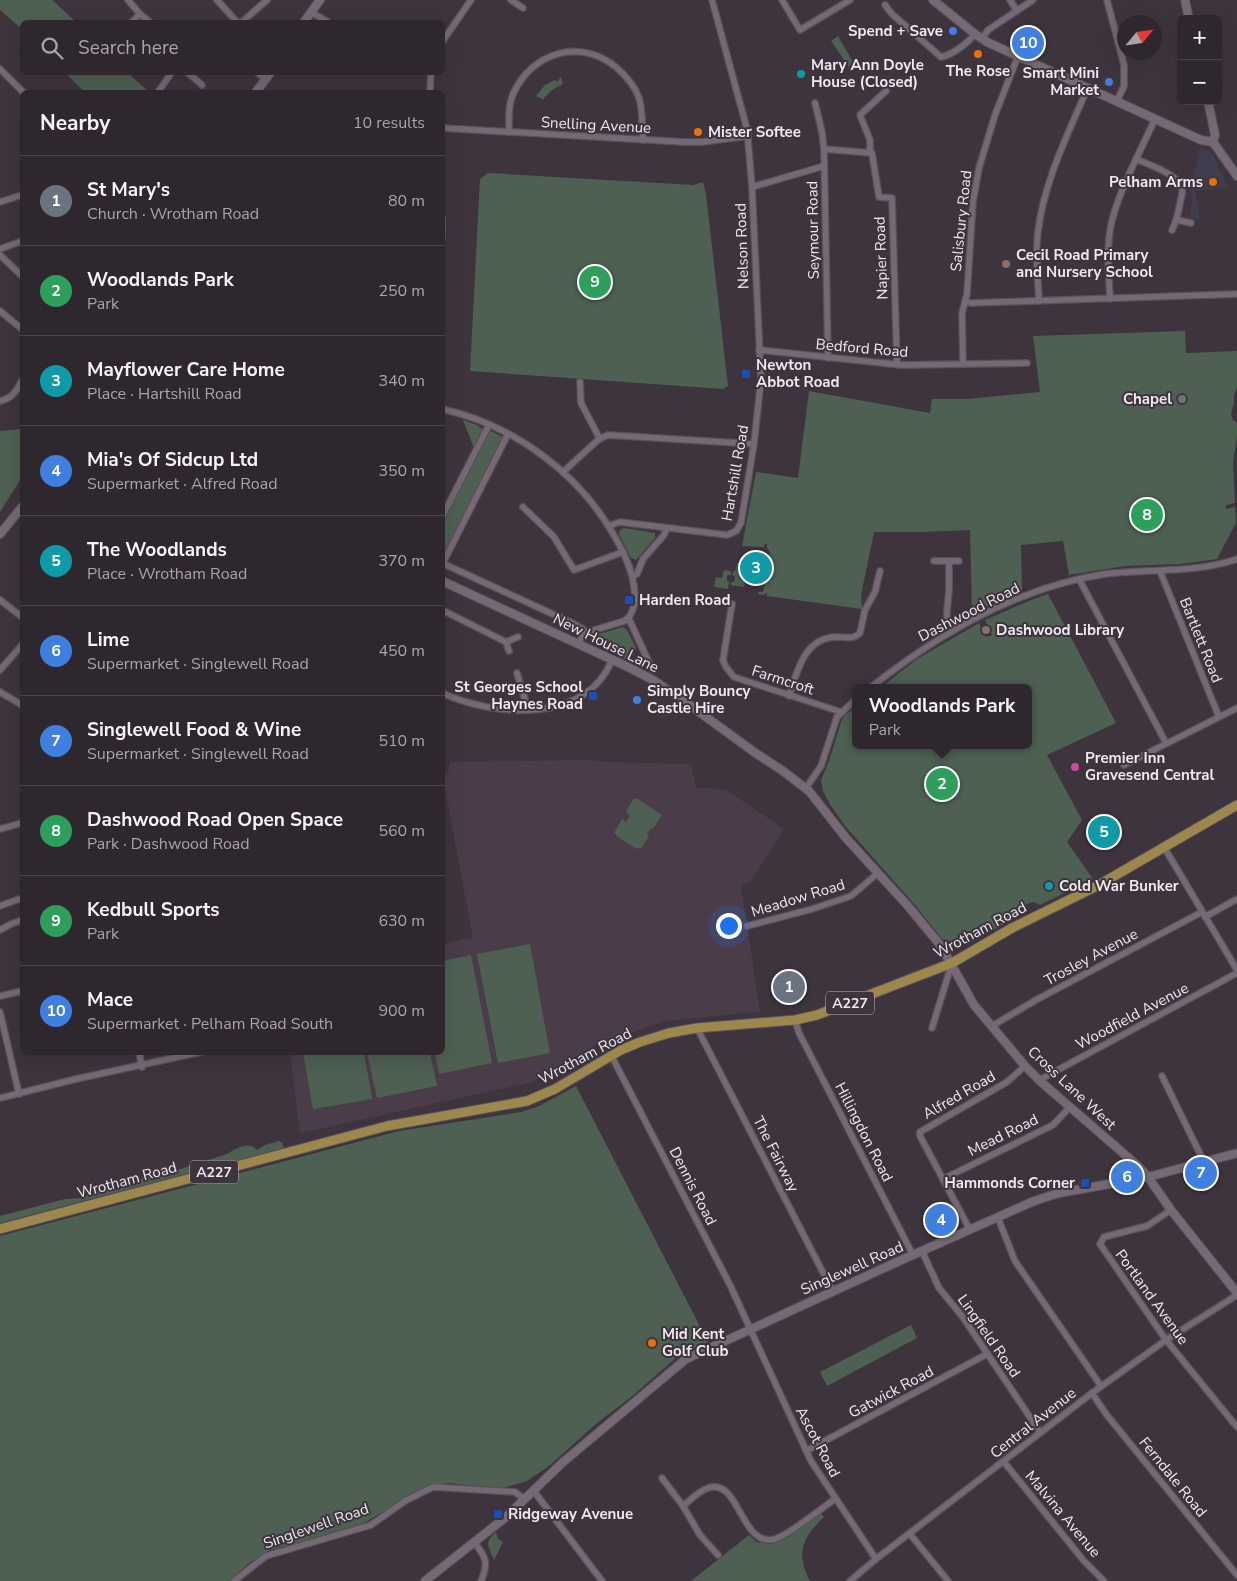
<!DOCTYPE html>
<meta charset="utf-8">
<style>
body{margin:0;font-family:"Nunito Sans",sans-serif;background:#3a333a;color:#f1f3f6}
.controls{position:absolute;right:15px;top:15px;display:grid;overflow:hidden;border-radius:8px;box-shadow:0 5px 20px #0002}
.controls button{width:45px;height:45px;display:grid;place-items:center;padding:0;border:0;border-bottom:1px solid #49444a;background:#2e272e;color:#f1f3f6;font:25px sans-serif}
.compass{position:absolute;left:1117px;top:15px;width:45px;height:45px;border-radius:50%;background:#2e272e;box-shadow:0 5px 20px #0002;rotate:61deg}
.you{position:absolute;left:728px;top:925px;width:18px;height:18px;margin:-12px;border:4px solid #fff;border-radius:50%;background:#1a73e8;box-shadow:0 0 0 8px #1a73e833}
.badge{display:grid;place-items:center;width:32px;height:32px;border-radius:50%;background:#56c9e1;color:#fff;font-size:16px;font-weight:700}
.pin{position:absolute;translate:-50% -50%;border:2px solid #fff;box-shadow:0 1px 5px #0006}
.popup{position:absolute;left:852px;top:684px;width:180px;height:65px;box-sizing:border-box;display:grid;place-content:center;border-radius:8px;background:#2e272e;filter:drop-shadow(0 1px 4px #0005);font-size:16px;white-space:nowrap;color:#a7a5aa}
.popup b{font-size:19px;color:#f1f3f6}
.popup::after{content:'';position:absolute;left:50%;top:100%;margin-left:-10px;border:10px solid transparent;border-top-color:#2e272e}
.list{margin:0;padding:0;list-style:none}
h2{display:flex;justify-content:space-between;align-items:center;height:65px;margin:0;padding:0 20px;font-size:21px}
h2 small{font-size:16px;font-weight:400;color:#a7a5aa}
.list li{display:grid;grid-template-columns:32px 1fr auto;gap:15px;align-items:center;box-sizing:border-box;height:90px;padding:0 20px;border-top:1px solid #49444a}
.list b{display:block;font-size:19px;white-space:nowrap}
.list p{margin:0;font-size:16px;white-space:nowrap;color:#a7a5aa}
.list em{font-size:16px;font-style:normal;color:#a7a5aa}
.icon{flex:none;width:28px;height:28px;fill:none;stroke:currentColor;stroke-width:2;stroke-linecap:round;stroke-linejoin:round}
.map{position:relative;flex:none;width:1237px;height:1581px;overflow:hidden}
.search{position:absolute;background:#2e272e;box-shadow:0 5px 20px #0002;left:20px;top:20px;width:425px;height:55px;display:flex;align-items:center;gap:12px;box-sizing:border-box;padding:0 18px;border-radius:8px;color:#a7a5aa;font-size:19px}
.panel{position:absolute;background:#2e272e;box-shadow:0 5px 20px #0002;left:20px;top:90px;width:425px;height:965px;border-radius:8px}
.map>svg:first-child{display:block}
.commercial{fill:#3f3d4e}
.built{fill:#4b3c4a}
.green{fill:#4d6052}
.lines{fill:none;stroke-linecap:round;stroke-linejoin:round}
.street-casing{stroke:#5a5059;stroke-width:8}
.secondary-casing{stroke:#5a5059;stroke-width:10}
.primary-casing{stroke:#5a5059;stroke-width:11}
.street{stroke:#746974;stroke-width:5.5}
.secondary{stroke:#746974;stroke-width:8}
.primary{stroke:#9c884c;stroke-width:9}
.shop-dot{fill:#3f7fe0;stroke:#3e343d;stroke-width:2}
.food-dot{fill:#e8710a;stroke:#3e343d;stroke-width:2}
.culture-dot{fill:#0f9aa8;stroke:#3e343d;stroke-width:2}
.education-dot{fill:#8d6e63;stroke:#3e343d;stroke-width:2}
.transit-dot{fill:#1a4fb4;stroke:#3e343d;stroke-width:2}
.worship-dot{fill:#6b7280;stroke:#3e343d;stroke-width:2}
.hotel-dot{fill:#d1479c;stroke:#3e343d;stroke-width:2}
.labels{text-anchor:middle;stroke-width:4;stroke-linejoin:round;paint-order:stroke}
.shield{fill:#3e343d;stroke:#bab2b9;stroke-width:1}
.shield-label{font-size:14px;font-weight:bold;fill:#efe8ee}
.poi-label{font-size:15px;font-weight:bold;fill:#efe8ee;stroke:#3e343d;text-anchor:start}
.street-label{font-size:15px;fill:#efe8ee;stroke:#3e343d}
</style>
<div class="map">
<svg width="1237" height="1581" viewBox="0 0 1237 1581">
<rect width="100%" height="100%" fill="#3e343d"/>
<polygon class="commercial" points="1200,147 1213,154 1228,188 1195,191 1200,219 1190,217 1192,202 1191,190"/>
<polygon class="built" points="587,760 608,762 691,764 696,788 725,789 784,829 751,881 741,886 760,1012 665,1021 595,1045 533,1082 300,1133 290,1053 442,1052 443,944 473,937 445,790 443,789 443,772 448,773 450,762"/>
<g class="green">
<polygon points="0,0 52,0 76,22 22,22 22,29 0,10"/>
<polygon points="838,36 853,62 849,67 831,41"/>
<polygon points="65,73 129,73 129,74 149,92 85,92"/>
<polygon points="561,77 563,84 552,90 544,98 544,100 536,96 545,85 555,80 557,82"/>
<polygon points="488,173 693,185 703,182 706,194 728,386 723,389 470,371 480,179"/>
<polygon points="1185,331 1186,353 1237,351 1237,388 1234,394 1234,403 1231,414 1233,420 1237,423 1237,436 1233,462 1235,503 1226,505 1226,509 1235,507 1236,523 1217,559 1181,564 1125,566 1069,575 1063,541 1021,545 1022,590 972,613 970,530 921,532 874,532 861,595 862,609 767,596 767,593 763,595 758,594 758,592 763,592 770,552 767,548 767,544 764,544 764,547 742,546 756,472 798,478 809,391 930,413 932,399 967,399 1040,392 1033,336"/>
<polygon points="463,420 477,425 482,429 482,434 474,448"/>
<polygon points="22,429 22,477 0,512 0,431"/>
<polygon points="491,431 503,437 503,440 443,557 442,520 481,445 487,434"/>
<polygon points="624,528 655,533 655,538 636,560 631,558 619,534 620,530"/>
<polygon points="737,563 749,565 744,587 731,585 731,582 734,582 735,576 732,575 733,572 736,569"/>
<polygon points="724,570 731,571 731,575 727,575 727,581 729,581 728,589 714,587 716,577 722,578"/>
<path d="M1048,594L1116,723L1047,755L1082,820L1067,842L1093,879L1040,905L1034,902C1025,904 1015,908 1015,918L967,945L942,939L916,906L845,826L831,806L823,791L821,780L829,761L841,722L844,716L856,707V745H1028V688H880L917,659L979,623L986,637L992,635L985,620L1026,602Z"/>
<polygon points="623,627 627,630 636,648 630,661 590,641 592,636"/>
<polygon points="634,798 638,799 662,815 653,829 651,828 647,834 649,836 641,849 638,848 637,849 616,836 617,835 614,833 622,819 626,822 630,815 626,812"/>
<polygon points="530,944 550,1053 498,1063 477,954"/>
<polygon points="471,955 492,1063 439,1074 435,1053 442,1052 443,961"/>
<polygon points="303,1053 364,1053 372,1099 313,1109"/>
<polygon points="367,1053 430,1053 437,1086 377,1098"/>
<polygon points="576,1086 708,1342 677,1357 630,1398 597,1423 549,1466 527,1481 500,1489 449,1483 430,1487 404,1499 356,1528 270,1550 248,1564 229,1581 0,1581 0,1236 399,1131 521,1112 537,1107"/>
<path d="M279,1141L282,1143L284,1148L0,1223V1216L65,1199L83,1198L95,1191L122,1186L149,1176L171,1172L227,1154C235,1149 249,1140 257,1150L265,1145Z"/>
<polygon points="911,1325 917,1338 827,1386 820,1372"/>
<path d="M821,1513L824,1517C803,1537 795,1553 810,1581H691L749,1535L756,1542L772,1544Z"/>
<path d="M496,1532L498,1539L503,1542L494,1560C489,1546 483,1543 496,1532Z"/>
</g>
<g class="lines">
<g class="street-casing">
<g id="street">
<polyline points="128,0 140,14 150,22"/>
<polyline points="217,0 237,22"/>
<polyline points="511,0 523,8"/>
<polyline points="782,0 800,30 850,0"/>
<polyline points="1010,0 1017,11"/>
<polyline points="1107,0 1124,65 1124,86 1117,101"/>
<path d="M885,5L892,14L941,57C952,55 968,43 975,34"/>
<polyline points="311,12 328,22"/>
<polyline points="132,22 140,14"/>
<polyline points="242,22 267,0"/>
<polyline points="982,39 988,30 1033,0"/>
<polyline points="442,42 471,0"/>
<polyline points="0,69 23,92"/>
<polyline points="187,72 202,85"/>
<polyline points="257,72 266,80"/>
<polyline points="158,92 172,72"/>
<polyline points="430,92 431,72"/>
<polyline points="815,103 822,132 824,149 828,358"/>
<polyline points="442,128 684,142 702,142 748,136"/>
<path d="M509,132C509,119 508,106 513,94C532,52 581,37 617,68C626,76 635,86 639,98C643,111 642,127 643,140"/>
<polyline points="824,149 872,153 879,197 892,198 897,364"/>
<polyline points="870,152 870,140 860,115 886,91"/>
<path d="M1136,159C1147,164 1180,175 1182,188C1183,193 1181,199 1180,203C1178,213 1177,221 1172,230"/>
<polyline points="752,187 824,166"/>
<polyline points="0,202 22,195"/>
<polyline points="442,218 442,237"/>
<polyline points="1177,220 1191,223"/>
<polyline points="0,249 22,241"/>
<polyline points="0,255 22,276"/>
<path d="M1110,299C1109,274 1106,249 1111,225C1118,192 1141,150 1155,119"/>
<polyline points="965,301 971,303 1237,294"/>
<path d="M1039,301C1038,278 1035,255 1038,232C1044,181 1068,134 1088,87"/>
<polyline points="0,311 22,329"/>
<polyline points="759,350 901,365 1027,363"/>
<polyline points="963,364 962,313 967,294 973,202 979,168 995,115 1018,56"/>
<polyline points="580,382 581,403 600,439"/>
<path d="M0,401C11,399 16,392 21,382"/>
<path d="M442,409C514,425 579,473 615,537C624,553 632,569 634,587C636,598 635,615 624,621L585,633L578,643"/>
<polyline points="563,472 599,439 608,435 754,444"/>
<polyline points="523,507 554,537 574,570 623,552"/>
<polyline points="442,517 489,425"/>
<polyline points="608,526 620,522 727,535 736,531 741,523 754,444 761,379 752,187 747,129 712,0"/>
<polyline points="934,561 949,561"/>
<polyline points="442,563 572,623 583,629 586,632"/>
<polyline points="443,563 508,434"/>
<polyline points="1160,571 1219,717"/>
<polyline points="633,576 637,574 643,559 664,535 667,528"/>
<polyline points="1079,579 1166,743"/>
<polyline points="0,600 22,617"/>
<polyline points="732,604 723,660 726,667 734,677 841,712"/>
<polyline points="442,610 506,642 518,637"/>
<polyline points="629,619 652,669"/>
<polyline points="954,630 947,617 947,611 949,590 949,561 959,561"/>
<polyline points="506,642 509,651"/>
<polyline points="0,670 22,645"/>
<polyline points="517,673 528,710"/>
<path d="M870,688C938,634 1018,587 1105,574C1150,568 1193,574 1237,559"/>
<polyline points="0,692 22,705"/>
<path d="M442,693C495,717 586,724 612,660"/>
<path d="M789,696C797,671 805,636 838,637C847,637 853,640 860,633L865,610L875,592L880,571"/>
<polyline points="1124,765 1237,708"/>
<polyline points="806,788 821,766 837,717 856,699"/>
<polyline points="0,829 22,823"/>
<polyline points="1164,847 1237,970"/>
<polyline points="0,906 22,898"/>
<polyline points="1205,917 1237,899"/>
<polyline points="747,926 812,909 851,896 878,873"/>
<polyline points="0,930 11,924 22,920"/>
<polyline points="0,996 22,991"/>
<polyline points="0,1012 19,1094"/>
<polyline points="795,1020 799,1033 913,1255"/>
<polyline points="992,1026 1036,1000 1202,912"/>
<polyline points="697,1028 833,1292"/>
<polyline points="932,1028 952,963"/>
<polyline points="139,1052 142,1067"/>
<polyline points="611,1055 730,1285 811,1461 876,1559"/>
<polyline points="1162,1076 1204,1162"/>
<polyline points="1040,1081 1043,1078 1237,973"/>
<polyline points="0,1098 76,1079 201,1052"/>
<polyline points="943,1179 1053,1125 1070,1107"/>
<polyline points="1171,1210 1147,1226 1104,1237 1100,1244 1166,1340 1237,1427"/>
<polyline points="998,1218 1015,1261 1101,1386"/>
<polyline points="970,1230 920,1136 920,1132 1007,1082 1025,1066"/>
<polyline points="922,1251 939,1288 962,1316 1040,1432"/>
<polyline points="1092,1393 1106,1414 1237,1575"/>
<polyline points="806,1451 987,1354"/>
<polyline points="1004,1462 1084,1561 1104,1581"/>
<path d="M662,1478L683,1506C690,1500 699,1491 708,1488C740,1477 740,1548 775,1539C787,1536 822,1508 835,1499"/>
<polyline points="533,1490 602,1581"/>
<polyline points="683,1506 700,1535 718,1555"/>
<polyline points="910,1534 948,1581"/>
<path d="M474,1542C486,1557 489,1563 481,1581"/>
<polyline points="234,1581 266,1556 371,1525 405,1501 433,1487 515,1492 524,1499"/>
<polyline points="850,1581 876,1559 1092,1393 1166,1340 1237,1295"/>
</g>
</g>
<g class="secondary-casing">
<g id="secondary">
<polyline points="933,0 975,34 987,42 1201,140 1213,142"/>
<polyline points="1185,0 1189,19"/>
<polyline points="304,22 320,0"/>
<polyline points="256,92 271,72"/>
<polyline points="1208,101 1215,135 1213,142 1237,176"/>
<polyline points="0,534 22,507"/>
<polyline points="442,581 628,667 653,680 691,706 754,752 783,771 809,791 846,838 908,906 941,946 974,1005 1025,1066 1040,1081 1138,1166 1148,1177 1171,1210 1237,1293"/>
<polyline points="425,1581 506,1517 562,1463 686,1359 897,1262 1034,1201 1059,1193 1148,1177 1237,1153"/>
</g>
</g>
<g class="primary-casing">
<polyline id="primary" points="0,1229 387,1126 527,1101 555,1089 621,1050 640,1042 669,1033 697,1028 795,1020 817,1015 952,963 1012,928 1097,886 1237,805"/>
</g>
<use href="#street" class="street"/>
<use href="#secondary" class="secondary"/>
<use href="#primary" class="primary"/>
</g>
<g class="shop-dot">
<circle cx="953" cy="31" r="5"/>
<circle cx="1109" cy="82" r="5"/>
<circle cx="637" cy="700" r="5"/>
</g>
<g class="food-dot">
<circle cx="978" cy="54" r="5"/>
<circle cx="698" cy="132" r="5"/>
<circle cx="1213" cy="182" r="5"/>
<circle cx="652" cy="1343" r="5"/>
</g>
<g class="culture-dot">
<circle cx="801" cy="74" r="5"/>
<circle cx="1049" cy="886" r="5"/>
</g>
<g class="education-dot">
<circle cx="1006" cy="264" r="5"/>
<circle cx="986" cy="630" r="5"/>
</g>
<g class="transit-dot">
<rect x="741" y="369" width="10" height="10" rx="2.5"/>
<rect x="624" y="595" width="10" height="10" rx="2.5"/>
<rect x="588" y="691" width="10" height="10" rx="2.5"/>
<rect x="1080" y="1178" width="10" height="10" rx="2.5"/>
<rect x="493" y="1509" width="10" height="10" rx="2.5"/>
</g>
<circle class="worship-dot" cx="1182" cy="399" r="5"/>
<circle class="hotel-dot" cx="1075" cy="767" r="5"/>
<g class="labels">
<g class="shield">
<rect x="826" y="991.5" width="48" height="23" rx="4"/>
<rect x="190" y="1160.5" width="48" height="23" rx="4"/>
</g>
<g class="shield-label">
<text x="850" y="1008">A227</text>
<text x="214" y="1177">A227</text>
</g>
<g class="poi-label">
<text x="943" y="36" text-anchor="end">Spend + Save</text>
<text x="811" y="70">Mary Ann Doyle<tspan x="811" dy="17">House (Closed)</tspan></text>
<text x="978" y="76" text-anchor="middle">The Rose</text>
<text x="1099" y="78" text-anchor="end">Smart Mini<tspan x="1099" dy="17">Market</tspan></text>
<text x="708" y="137">Mister Softee</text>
<text x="1203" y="187" text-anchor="end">Pelham Arms</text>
<text x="1016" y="260">Cecil Road Primary<tspan x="1016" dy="17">and Nursery School</tspan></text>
<text x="756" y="370">Newton<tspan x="756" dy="17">Abbot Road</tspan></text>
<text x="1172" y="404" text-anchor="end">Chapel</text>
<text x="639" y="605">Harden Road</text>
<text x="996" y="635">Dashwood Library</text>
<text x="583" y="692" text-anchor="end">St Georges School<tspan x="583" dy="17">Haynes Road</tspan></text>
<text x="647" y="696">Simply Bouncy<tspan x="647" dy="17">Castle Hire</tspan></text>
<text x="1085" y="763">Premier Inn<tspan x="1085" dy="17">Gravesend Central</tspan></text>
<text x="1059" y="891">Cold War Bunker</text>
<text x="1075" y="1188" text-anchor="end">Hammonds Corner</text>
<text x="662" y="1339">Mid Kent<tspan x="662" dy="17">Golf Club</tspan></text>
<text x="508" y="1519">Ridgeway Avenue</text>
</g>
<g class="street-label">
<text transform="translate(596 125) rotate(3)" y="5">Snelling Avenue</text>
<text transform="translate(961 221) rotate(-84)" y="5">Salisbury Road</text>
<text transform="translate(813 230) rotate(-91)" y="5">Seymour Road</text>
<text transform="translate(742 246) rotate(-92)" y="5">Nelson Road</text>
<text transform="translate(881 258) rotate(-92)" y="5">Napier Road</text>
<text transform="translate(862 348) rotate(5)" y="5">Bedford Road</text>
<text transform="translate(735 473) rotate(-80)" y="5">Hartshill Road</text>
<text transform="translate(969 612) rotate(-27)" y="5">Dashwood Road</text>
<text transform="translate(1201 640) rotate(68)" y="5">Bartlett Road</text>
<text transform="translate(606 643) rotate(26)" y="5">New House Lane</text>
<text transform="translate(783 680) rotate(18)" y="5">Farmcroft</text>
<text transform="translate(798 898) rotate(-17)" y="5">Meadow Road</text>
<text transform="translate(980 930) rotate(-28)" y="5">Wrotham Road</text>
<text transform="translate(1091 957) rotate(-28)" y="5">Trosley Avenue</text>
<text transform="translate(1132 1016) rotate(-28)" y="5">Woodfield Avenue</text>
<text transform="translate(585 1056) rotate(-28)" y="5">Wrotham Road</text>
<text transform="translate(1072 1088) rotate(43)" y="5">Cross Lane West</text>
<text transform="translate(959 1095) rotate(-30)" y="5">Alfred Road</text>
<text transform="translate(864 1132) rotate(63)" y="5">Hillingdon Road</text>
<text transform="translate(1003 1135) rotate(-26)" y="5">Mead Road</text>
<text transform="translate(776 1154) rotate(63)" y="5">The Fairway</text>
<text transform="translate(127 1180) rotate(-15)" y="5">Wrotham Road</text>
<text transform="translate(693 1186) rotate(63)" y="5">Dennis Road</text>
<text transform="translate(852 1268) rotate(-24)" y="5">Singlewell Road</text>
<text transform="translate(1152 1297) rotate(54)" y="5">Portland Avenue</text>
<text transform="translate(989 1336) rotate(55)" y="5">Lingfield Road</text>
<text transform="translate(891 1392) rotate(-28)" y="5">Gatwick Road</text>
<text transform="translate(1033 1423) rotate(-38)" y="5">Central Avenue</text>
<text transform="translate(818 1442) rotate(62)" y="5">Ascot Road</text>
<text transform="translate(1173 1477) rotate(51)" y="5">Ferndale Road</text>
<text transform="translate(1063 1514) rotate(50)" y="5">Malvina Avenue</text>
<text transform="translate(316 1526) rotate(-19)" y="5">Singlewell Road</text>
</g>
</g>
</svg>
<div class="controls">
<button>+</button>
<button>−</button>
</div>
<svg class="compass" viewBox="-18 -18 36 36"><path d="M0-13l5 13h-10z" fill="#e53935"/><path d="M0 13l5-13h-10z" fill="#a7a5aa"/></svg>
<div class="you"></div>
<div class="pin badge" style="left:789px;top:987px;background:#6b7280">1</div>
<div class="pin badge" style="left:942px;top:784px;background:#2e9e5b">2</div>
<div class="popup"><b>Woodlands Park</b>Park</div>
<div class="pin badge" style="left:756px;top:568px;background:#0f9aa8">3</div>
<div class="pin badge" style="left:941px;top:1220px;background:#3f7fe0">4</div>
<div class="pin badge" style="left:1104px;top:832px;background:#0f9aa8">5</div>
<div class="pin badge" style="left:1127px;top:1177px;background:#3f7fe0">6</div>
<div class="pin badge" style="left:1201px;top:1173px;background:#3f7fe0">7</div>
<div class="pin badge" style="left:1147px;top:515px;background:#2e9e5b">8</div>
<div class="pin badge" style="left:595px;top:282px;background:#2e9e5b">9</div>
<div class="pin badge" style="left:1028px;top:43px;background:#3f7fe0">10</div>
<div class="search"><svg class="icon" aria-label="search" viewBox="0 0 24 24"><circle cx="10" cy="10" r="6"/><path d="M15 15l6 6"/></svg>Search here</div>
<section class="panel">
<h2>Nearby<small>10 results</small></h2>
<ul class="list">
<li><span class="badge" style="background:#6b7280">1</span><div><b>St Mary's</b><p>Church · Wrotham Road</p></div><em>80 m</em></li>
<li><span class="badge" style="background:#2e9e5b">2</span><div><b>Woodlands Park</b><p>Park</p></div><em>250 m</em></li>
<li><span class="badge" style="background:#0f9aa8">3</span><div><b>Mayflower Care Home</b><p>Place · Hartshill Road</p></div><em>340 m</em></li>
<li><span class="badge" style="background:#3f7fe0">4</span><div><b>Mia's Of Sidcup Ltd</b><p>Supermarket · Alfred Road</p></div><em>350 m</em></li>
<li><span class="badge" style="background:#0f9aa8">5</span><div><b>The Woodlands</b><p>Place · Wrotham Road</p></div><em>370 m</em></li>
<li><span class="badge" style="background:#3f7fe0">6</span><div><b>Lime</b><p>Supermarket · Singlewell Road</p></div><em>450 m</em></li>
<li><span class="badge" style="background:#3f7fe0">7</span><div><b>Singlewell Food &amp; Wine</b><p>Supermarket · Singlewell Road</p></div><em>510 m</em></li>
<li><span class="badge" style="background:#2e9e5b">8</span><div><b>Dashwood Road Open Space</b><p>Park · Dashwood Road</p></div><em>560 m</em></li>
<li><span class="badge" style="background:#2e9e5b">9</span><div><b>Kedbull Sports</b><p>Park</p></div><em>630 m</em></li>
<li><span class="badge" style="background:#3f7fe0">10</span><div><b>Mace</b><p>Supermarket · Pelham Road South</p></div><em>900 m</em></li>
</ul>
</section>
</div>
